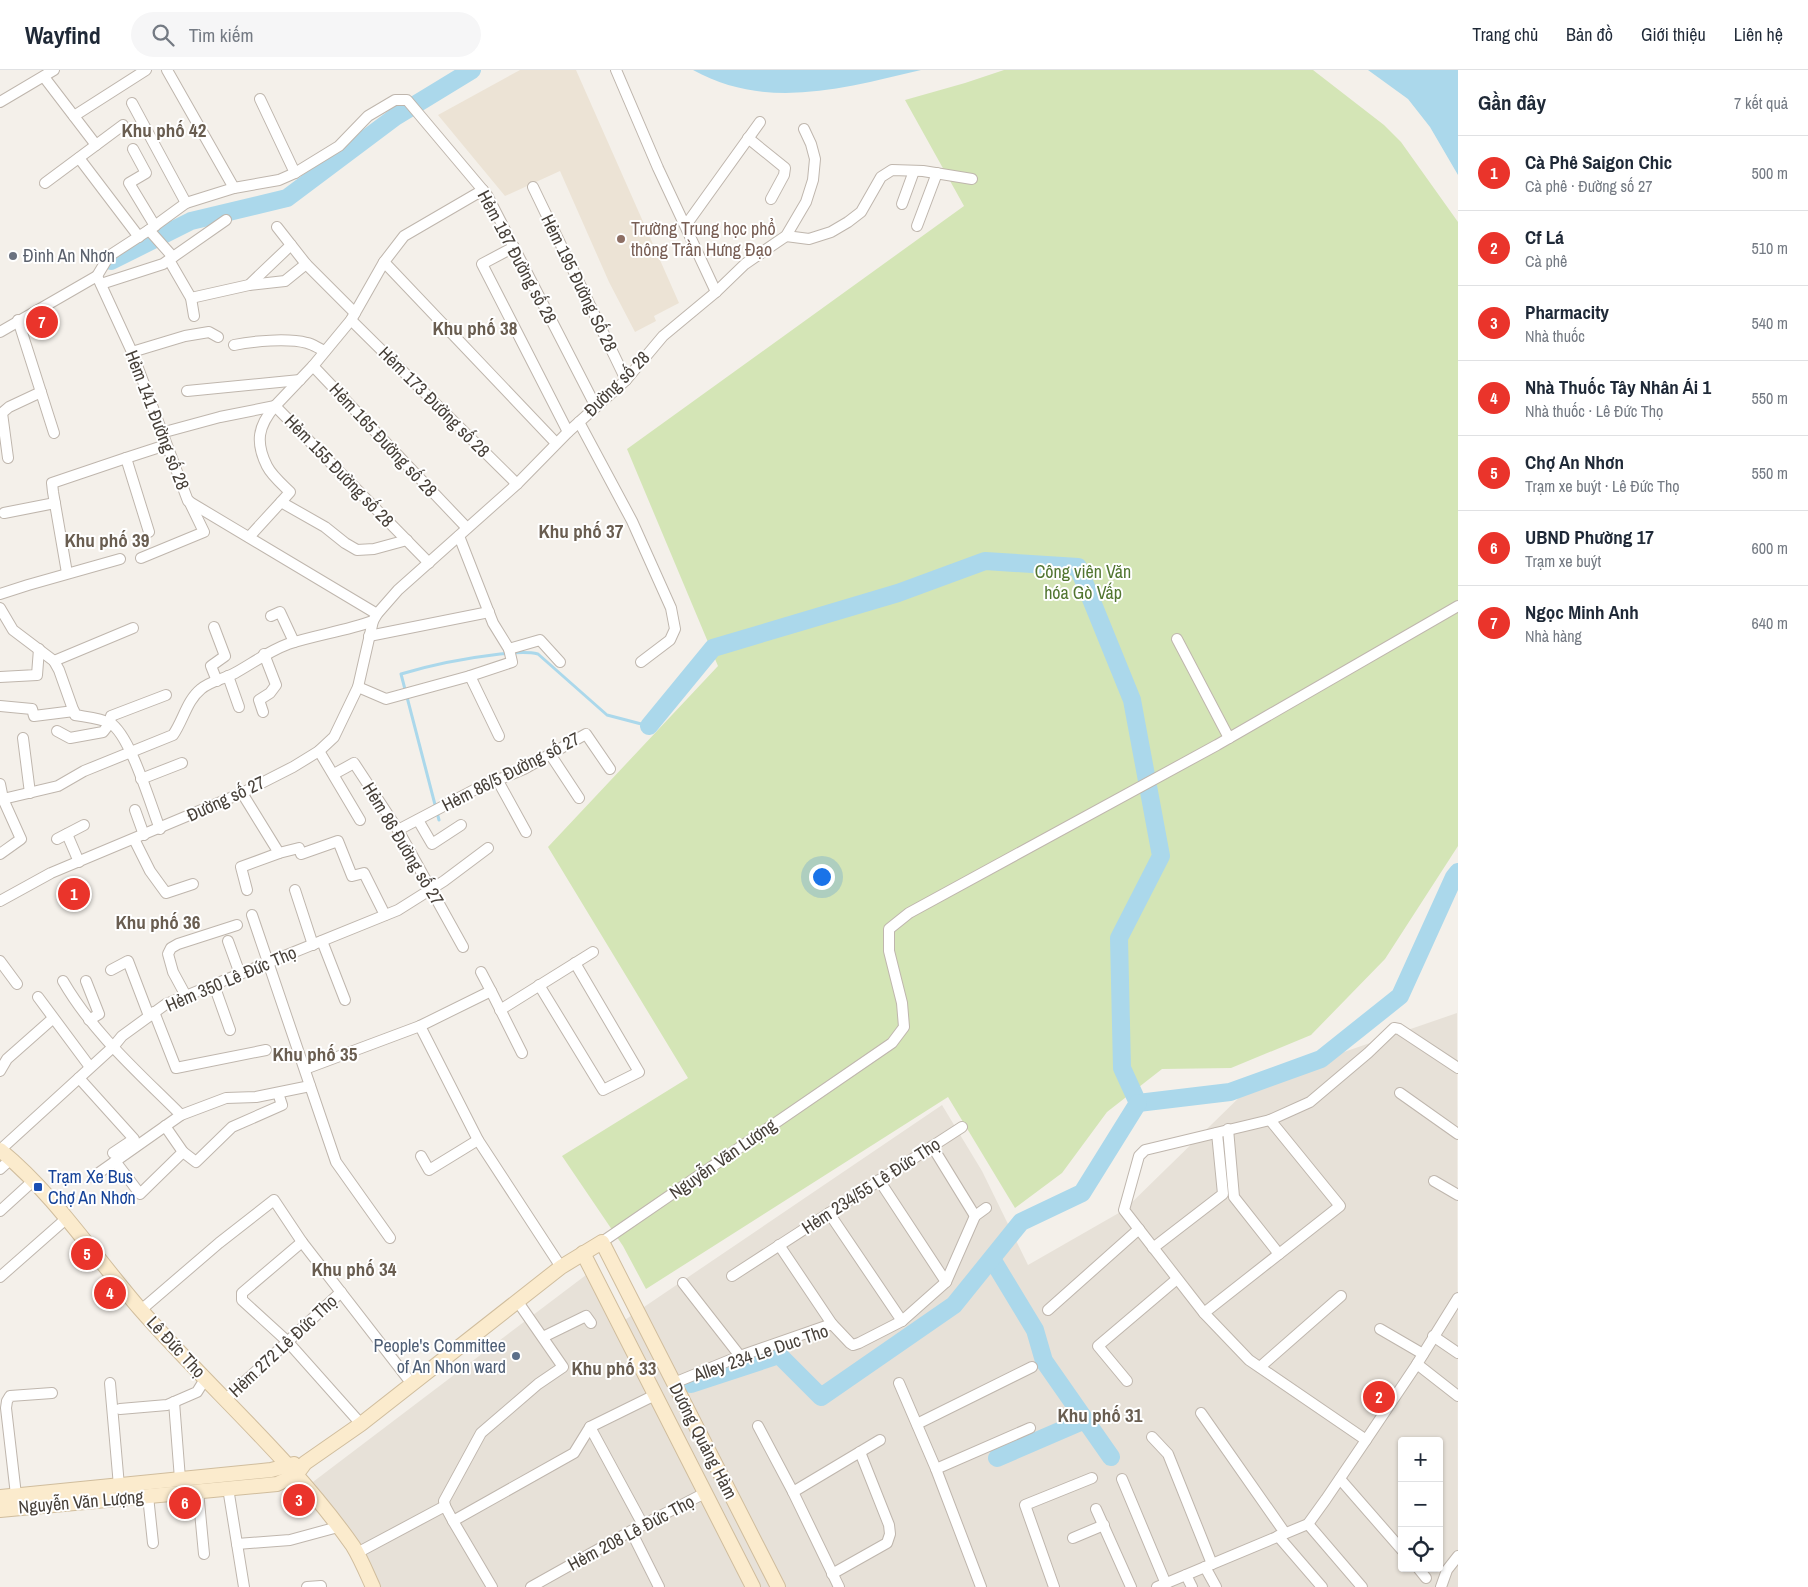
<!DOCTYPE html>
<html lang="vi">
<meta charset="utf-8">
<style>
body{margin:0;font-family:"Archivo Narrow",sans-serif;background:#f6f6f7;color:#1f2937}
.controls{position:absolute;right:15px;bottom:15px;display:grid;overflow:hidden;border-radius:5px;box-shadow:0 1px 4px #0004}
.controls button{width:45px;height:45px;display:grid;place-items:center;padding:0;border:0;border-bottom:1px solid #e0e1e3;background:#fff;color:#1f2937;font:25px sans-serif}
.you{position:absolute;left:821px;top:806px;width:18px;height:18px;margin:-12px;border:4px solid #fff;border-radius:50%;background:#1a73e8;box-shadow:0 0 0 8px #1a73e833}
.badge{display:grid;place-items:center;width:32px;height:32px;border-radius:50%;background:#ea342b;color:#fff;font-size:16px;font-weight:700}
.pin{position:absolute;translate:-50% -50%;border:2px solid #fff;box-shadow:0 1px 5px #0006}
.list{margin:0;padding:0;list-style:none}
h2{display:flex;justify-content:space-between;align-items:center;height:65px;margin:0;padding:0 20px;font-size:21px}
h2 small{font-size:16px;font-weight:400;color:#747a83}
.list li{display:grid;grid-template-columns:32px 1fr auto;gap:15px;align-items:center;box-sizing:border-box;height:75px;padding:0 20px;border-top:1px solid #e0e1e3}
.list b{display:block;font-size:19px;white-space:nowrap}
.list p{margin:0;font-size:16px;white-space:nowrap;color:#747a83}
.list em{font-size:16px;font-style:normal;color:#747a83}
.icon{flex:none;width:28px;height:28px;fill:none;stroke:currentColor;stroke-width:2;stroke-linecap:round;stroke-linejoin:round}
.map{position:relative;flex:none;width:1458px;height:1517px;overflow:hidden}
header{display:flex;align-items:center;gap:30px;box-sizing:border-box;height:70px;padding:0 25px;background:#fff;border-bottom:1px solid #e0e1e3}
header strong{font-size:24px}
nav{display:flex;gap:28px;margin-inline-start:auto;font-size:18px}
.search{width:350px;height:45px;background:#f6f6f7;display:flex;align-items:center;gap:12px;box-sizing:border-box;padding:0 18px;border-radius:28px;color:#747a83;font-size:19px}
main{display:flex}
aside{flex:1;background:#fff}
.map>svg:first-child{display:block}
.residential{fill:#e7e1d8;fill-rule:evenodd}
.education{fill:#ece3d5}
.green{fill:#d4e5b6}
.water{fill:#abd8eb}
.lines{fill:none;stroke-linecap:round;stroke-linejoin:round}
.stream{stroke:#abd8eb;stroke-width:3}
.river{stroke:#abd8eb;stroke-width:18}
.street-casing{stroke:#bfb6ad;stroke-width:12}
.secondary-casing{stroke:#d0bd9d;stroke-width:16}
.street{stroke:#fff;stroke-width:10}
.secondary{stroke:#fbebcd;stroke-width:14}
.education-dot{fill:#8d6e63;stroke:#fff;stroke-width:2}
.worship-dot{fill:#6b7280;stroke:#fff;stroke-width:2}
.transit-dot{fill:#1a4fb4;stroke:#fff;stroke-width:2}
.service-dot{fill:#5c6f8a;stroke:#fff;stroke-width:2}
.labels{text-anchor:middle;stroke-width:4;stroke-linejoin:round;paint-order:stroke}
.education-label{font-size:18px;fill:#785e54;stroke:#fff;text-anchor:start}
.worship-label{font-size:18px;fill:#5b616d;stroke:#fff;text-anchor:start}
.street-label{font-size:18px;fill:#474039;stroke:#fff}
.park-label{font-size:18px;fill:#517530;stroke:#fff}
.transit-label{font-size:18px;fill:#164399;stroke:#fff;text-anchor:start}
.service-label{font-size:18px;fill:#4e5e75;stroke:#fff;text-anchor:end}
.neighbourhood-label{font-size:19px;font-weight:bold;fill:#695d50;stroke:#fff}
</style>
<header>
<strong>Wayfind</strong>
<div class="search"><svg class="icon" aria-label="search" viewBox="0 0 24 24"><circle cx="10" cy="10" r="6"/><path d="M15 15l6 6"/></svg>Tìm kiếm</div>
<nav><a>Trang chủ</a><a>Bản đồ</a><a>Giới thiệu</a><a>Liên hệ</a></nav>
</header>
<main>
<div class="map">
<svg width="1458" height="1517" viewBox="0 0 1458 1517">
<rect width="100%" height="100%" fill="#f4f0ea"/>
<path class="residential" d="M1457,943L1458,1517H372L351,1477L305,1418L586,1205L616,1256L942,1035L982,1101L1028,1195L1124,1140L1254,1013ZM1402,1371H1439V1498H1402Z"/>
<polygon class="education" points="520,0 576,0 679,233 654,246 656,251 635,262 609,212 560,101 505,126 438,45"/>
<polygon class="green" points="1004,0 1313,0 1384,55 1401,72 1458,152 1458,776 1385,889 1311,965 1231,998 1162,999 1107,1042 1062,1103 1015,1138 948,1027 646,1219 623,1176 562,1086 688,1008 548,777 718,596 627,379 964,136 905,30 965,13"/>
<g class="water">
<path d="M693,0H921C844,18 767,41 693,0Z"/>
<polygon points="1368,0 1458,0 1458,105 1430,57 1408,29"/>
</g>
<g class="lines">
<path class="stream" d="M439,750L401,604C434,594 466,588 500,584C513,583 525,581 538,584L607,645L649,656"/>
<g class="river">
<polyline points="111,191 191,151 287,128 395,47 472,0"/>
<polyline points="649,656 713,578 898,523 985,491 1078,497 1132,630 1161,786 1119,868 1122,998 1138,1033 1230,1022 1321,989 1400,926 1454,807 1458,802"/>
<polyline points="992,1189 1035,1260 1044,1291 1111,1387"/>
<polyline points="691,1314 779,1285 821,1327 954,1235 1021,1152 1082,1123 1138,1033"/>
<polyline points="997,1388 1085,1350"/>
</g>
<g class="street-casing">
<g id="street">
<polyline points="167,0 234,118"/>
<polyline points="616,0 658,98 716,222"/>
<polyline points="44,7 96,75"/>
<polyline points="260,29 295,103"/>
<polyline points="0,32 54,0"/>
<polyline points="132,33 186,133"/>
<polyline points="74,46 146,0"/>
<polyline points="748,68 785,98 784,105 771,129"/>
<polyline points="133,79 146,103 129,113 155,156"/>
<polyline points="79,88 139,167"/>
<polyline points="45,113 123,55"/>
<polyline points="533,117 626,310"/>
<polyline points="483,120 404,166 384,192 556,373"/>
<polyline points="902,134 914,101"/>
<polyline points="686,155 760,52"/>
<polyline points="917,156 937,103"/>
<polyline points="277,157 306,194 355,243"/>
<polyline points="149,160 173,187"/>
<polyline points="786,166 809,169 831,162 848,152 861,142 881,107 892,100 923,101 972,109"/>
<polyline points="514,177 482,194 568,362"/>
<polyline points="169,190 191,228 194,246"/>
<polyline points="97,206 132,282 188,431 377,544"/>
<polyline points="101,214 163,194 226,150"/>
<polyline points="249,215 285,211 306,194"/>
<polyline points="191,228 249,215 291,175"/>
<polyline points="18,250 54,363"/>
<polyline points="351,250 517,414"/>
<polyline points="0,262 97,206 109,186 149,160 186,133 234,118 279,110 295,103 339,76 368,46 395,30 407,30 487,125 596,337"/>
<path d="M234,275C253,271 288,268 307,273C313,274 319,279 325,281"/>
<polyline points="132,282 185,266 209,262 218,267"/>
<polyline points="313,296 351,250 384,192"/>
<polyline points="187,321 300,310"/>
<path d="M275,336C258,356 255,372 267,396C272,406 283,415 290,422L281,432L325,457L345,473L357,480L374,479L407,470"/>
<polyline points="579,352 632,451 671,538 675,559 670,570 641,592"/>
<polyline points="161,363 220,347 275,336"/>
<polyline points="8,388 2,343 9,337 41,322"/>
<polyline points="4,443 55,433"/>
<polyline points="149,462 126,388 166,375"/>
<polyline points="459,466 493,553 509,579 540,570 560,592"/>
<polyline points="249,467 281,432"/>
<polyline points="141,488 204,462 189,431"/>
<polyline points="429,493 275,336 313,296 467,458"/>
<polyline points="67,503 53,422 52,413 126,388"/>
<polyline points="0,524 28,515 120,489"/>
<path d="M0,538L13,560L54,591L59,600L75,645C86,647 100,648 110,653C130,664 151,736 160,759"/>
<polyline points="271,546 280,542 294,572"/>
<polyline points="214,557 225,586 211,596 217,611"/>
<polyline points="369,566 489,542"/>
<polyline points="1177,569 1229,668"/>
<polyline points="54,591 133,558"/>
<polyline points="228,606 239,637"/>
<polyline points="470,606 499,666"/>
<polyline points="0,607 37,605 39,579"/>
<polyline points="358,617 386,629 470,606 512,592 509,579"/>
<polyline points="0,636 32,639 34,646 74,641"/>
<polyline points="263,642 259,630 270,623 276,615 264,584"/>
<polyline points="57,661 70,668 103,662 110,653 111,646 166,625"/>
<polyline points="23,668 30,723"/>
<polyline points="319,681 360,750"/>
<polyline points="550,684 579,728"/>
<polyline points="334,704 354,693 398,760 463,877"/>
<polyline points="141,709 182,693"/>
<polyline points="498,711 526,762"/>
<polyline points="0,714 3,729 21,769 0,784"/>
<polyline points="242,723 279,783 299,778 301,784 338,771 352,806 364,803 385,845"/>
<path d="M3,729L58,716L84,701L173,665C183,651 187,630 201,619C210,611 224,609 235,603C253,593 269,581 288,574C316,565 345,561 373,551"/>
<polyline points="135,740 144,765"/>
<polyline points="418,750 432,774 461,755"/>
<polyline points="398,760 474,720 524,699 586,664 610,699"/>
<polyline points="67,764 79,792"/>
<polyline points="57,769 84,755"/>
<polyline points="134,769 150,801 166,823 193,814"/>
<polyline points="247,820 241,797 279,783"/>
<polyline points="295,820 313,875"/>
<polyline points="0,831 51,803 242,723 293,697 319,681 334,667 358,617 373,551 377,544 398,520 517,414 568,362 626,310 663,266 716,222 745,194 786,166 806,132 813,110 815,89 811,74 804,59"/>
<polyline points="252,845 336,1092 390,1168"/>
<polyline points="228,871 240,904"/>
<polyline points="322,871 345,930"/>
<polyline points="0,891 17,914"/>
<polyline points="111,900 128,891 149,946"/>
<polyline points="481,902 491,921"/>
<path d="M63,911C93,963 139,1003 181,1045"/>
<polyline points="86,911 99,944 89,950"/>
<polyline points="214,915 230,960"/>
<polyline points="539,915 603,1020 639,1002 575,893"/>
<polyline points="186,926 173,902 168,884 171,878 178,874 237,855"/>
<polyline points="38,927 90,997"/>
<polyline points="500,940 593,882"/>
<polyline points="154,942 176,998 266,980"/>
<polyline points="420,956 491,921 522,983"/>
<polyline points="305,999 420,956 478,1070 561,1197"/>
<polyline points="0,1001 7,989 50,951"/>
<polyline points="79,1008 134,1069 113,1083"/>
<polyline points="1400,1023 1458,1064"/>
<polyline points="165,1056 183,1082 196,1092 232,1057 282,1035 278,1023"/>
<polyline points="1228,1059 1234,1127 1279,1184"/>
<polyline points="932,1076 975,1146"/>
<polyline points="0,1080 113,977 122,966 166,934 398,840 444,811 488,778"/>
<polyline points="421,1086 429,1100 478,1070"/>
<polyline points="115,1091 140,1124 183,1082"/>
<polyline points="0,1099 11,1089"/>
<polyline points="93,1107 181,1045 226,1028 256,1027 310,1016"/>
<polyline points="879,1110 946,1212"/>
<polyline points="1434,1111 1458,1125"/>
<polyline points="0,1141 33,1111"/>
<polyline points="829,1143 902,1251"/>
<polyline points="302,1172 242,1223 242,1230 288,1272 361,1354"/>
<polyline points="602,1172 892,973 904,957 902,933 889,881 889,859 909,843 1217,675 1458,536"/>
<polyline points="779,1175 832,1254"/>
<polyline points="1153,1178 1223,1124 1217,1063"/>
<polyline points="732,1206 962,1057"/>
<polyline points="0,1207 67,1148"/>
<polyline points="683,1213 740,1286"/>
<polyline points="141,1240 219,1173 274,1130 302,1172 412,1314"/>
<polyline points="1048,1240 1139,1159"/>
<polyline points="1204,1243 1340,1136 1270,1050"/>
<polyline points="1380,1259 1423,1284"/>
<polyline points="1433,1266 1458,1283"/>
<polyline points="543,1267 586,1246 591,1253"/>
<polyline points="1417,1294 1458,1326"/>
<polyline points="1260,1297 1341,1226"/>
<polyline points="1127,1311 1098,1276 1177,1209"/>
<polyline points="110,1313 119,1416"/>
<polyline points="674,1313 740,1286 832,1254 850,1273 853,1275 859,1273 902,1251 946,1212 975,1146 986,1138"/>
<polyline points="899,1313 936,1399 981,1517"/>
<polyline points="225,1330 341,1222"/>
<polyline points="174,1332 180,1409"/>
<polyline points="120,1339 167,1335 197,1322 205,1309"/>
<polyline points="1201,1343 1285,1463"/>
<polyline points="917,1354 1032,1297"/>
<polyline points="758,1356 793,1422 839,1517"/>
<polyline points="590,1357 643,1455"/>
<polyline points="1152,1367 1168,1384 1212,1494"/>
<polyline points="1366,1370 1249,1290 1204,1243 1124,1140 1139,1086 1145,1080 1270,1050 1310,1032 1368,983 1394,958 1399,959 1458,998"/>
<polyline points="936,1399 1030,1358"/>
<polyline points="1122,1409 1166,1514"/>
<polyline points="1340,1409 1402,1480"/>
<polyline points="228,1418 244,1517"/>
<polyline points="198,1421 204,1484"/>
<polyline points="793,1422 880,1370"/>
<polyline points="16,1425 6,1338 7,1331 10,1326 52,1323"/>
<polyline points="148,1426 153,1473"/>
<polyline points="445,1436 444,1431 481,1363 538,1314 563,1297 518,1232"/>
<polyline points="1096,1439 1131,1517"/>
<polyline points="453,1451 492,1517"/>
<polyline points="1308,1454 1362,1517"/>
<polyline points="631,1461 659,1517"/>
<polyline points="1278,1466 1322,1517"/>
<polyline points="1073,1468 1104,1455"/>
<polyline points="237,1474 290,1470 338,1457"/>
<polyline points="357,1483 445,1436 453,1451 574,1383 590,1357 655,1325"/>
<polyline points="1205,1497 1216,1517"/>
<polyline points="1418,1498 1426,1508"/>
<polyline points="832,1504 887,1473 890,1464 889,1455 860,1382"/>
<polyline points="1186,1505 1192,1517"/>
<polyline points="307,1517 321,1516"/>
<polyline points="531,1517 631,1461 705,1423"/>
<polyline points="1054,1517 1025,1435 1092,1408"/>
<polyline points="1157,1517 1308,1454 1326,1429 1366,1370 1417,1294 1458,1228"/>
<polyline points="1441,1517 1447,1500 1458,1486"/>
</g>
</g>
<g class="secondary-casing">
<g id="secondary">
<path d="M0,1080C55,1125 94,1186 140,1239C210,1319 292,1389 353,1476C361,1489 367,1504 373,1517"/>
<polyline points="583,1183 753,1517"/>
<polyline points="0,1427 271,1400 294,1394"/>
<polyline points="0,1440 277,1414 296,1405 305,1393 361,1354 561,1197 602,1172 778,1517"/>
</g>
</g>
<use href="#street" class="street"/>
<use href="#secondary" class="secondary"/>
</g>
<circle class="education-dot" cx="621" cy="169" r="5"/>
<circle class="worship-dot" cx="13" cy="186" r="5"/>
<rect class="transit-dot" x="33" y="1112" width="10" height="10" rx="2.5"/>
<circle class="service-dot" cx="516" cy="1286" r="5"/>
<g class="labels">
<g class="education-label">
<text x="631" y="165">Trường Trung học phổ<tspan x="631" dy="21">thông Trần Hưng Đạo</tspan></text>
</g>
<g class="worship-label">
<text x="23" y="192">Đình An Nhơn</text>
</g>
<g class="street-label">
<text transform="translate(517 187) rotate(62)" y="6">Hẻm 187 Đường số 28</text>
<text transform="translate(579 213) rotate(64)" y="6">Hẻm 195 Đường Số 28</text>
<text transform="translate(617 314) rotate(-45)" y="6">Đường số 28</text>
<text transform="translate(434 332) rotate(45)" y="6">Hẻm 173 Đường số 28</text>
<text transform="translate(157 350) rotate(69)" y="6">Hẻm 141 Đường số 28</text>
<text transform="translate(383 370) rotate(47)" y="6">Hẻm 165 Đường số 28</text>
<text transform="translate(339 401) rotate(46)" y="6">Hẻm 155 Đường số 28</text>
<text transform="translate(511 702) rotate(-27)" y="6">Hẻm 86/5 Đường số 27</text>
<text transform="translate(226 729) rotate(-25)" y="6">Đường số 27</text>
<text transform="translate(403 774) rotate(59)" y="6">Hẻm 86 Đường số 27</text>
<text transform="translate(231 909) rotate(-23)" y="6">Hẻm 350 Lê Đức Thọ</text>
<text transform="translate(723 1089) rotate(-35)" y="6">Nguyễn Văn Lượng</text>
<text transform="translate(871 1116) rotate(-33)" y="6">Hẻm 234/55 Lê Đức Thọ</text>
<text transform="translate(283 1276) rotate(-43)" y="6">Hẻm 272 Lê Đức Thọ</text>
<text transform="translate(176 1277) rotate(47)" y="6">Lê Đức Thọ</text>
<text transform="translate(761 1283) rotate(-19)" y="6">Alley 234 Le Duc Tho</text>
<text transform="translate(703 1371) rotate(63)" y="6">Dương Quảng Hàm</text>
<text transform="translate(81 1432) rotate(-5)" y="6">Nguyễn Văn Lượng</text>
<text transform="translate(631 1463) rotate(-28)" y="6">Hẻm 208 Lê Đức Thọ</text>
</g>
<g class="park-label">
<text x="1083" y="508">Công viên Văn<tspan x="1083" dy="21">hóa Gò Vấp</tspan></text>
</g>
<g class="transit-label">
<text x="48" y="1113">Trạm Xe Bus<tspan x="48" dy="21">Chợ An Nhơn</tspan></text>
</g>
<g class="service-label">
<text x="506" y="1282">People's Committee<tspan x="506" dy="21">of An Nhon ward</tspan></text>
</g>
<g class="neighbourhood-label">
<text x="164" y="67">Khu phố 42</text>
<text x="475" y="265">Khu phố 38</text>
<text x="581" y="468">Khu phố 37</text>
<text x="107" y="477">Khu phố 39</text>
<text x="158" y="859">Khu phố 36</text>
<text x="315" y="991">Khu phố 35</text>
<text x="354" y="1206">Khu phố 34</text>
<text x="614" y="1305">Khu phố 33</text>
<text x="1100" y="1352">Khu phố 31</text>
</g>
</g>
</svg>
<div class="controls">
<button>+</button>
<button>−</button>
<button><svg class="icon" aria-label="locate" viewBox="0 0 24 24"><circle cx="12" cy="12" r="6"/><path d="M12 2v4M12 18v4M2 12h4M18 12h4"/></svg></button>
</div>
<div class="you"></div>
<div class="pin badge" style="left:74px;top:824px">1</div>
<div class="pin badge" style="left:1379px;top:1327px">2</div>
<div class="pin badge" style="left:299px;top:1430px">3</div>
<div class="pin badge" style="left:110px;top:1223px">4</div>
<div class="pin badge" style="left:87px;top:1184px">5</div>
<div class="pin badge" style="left:185px;top:1433px">6</div>
<div class="pin badge" style="left:42px;top:252px">7</div>
</div>
<aside>
<h2>Gần đây<small>7 kết quả</small></h2>
<ul class="list">
<li><span class="badge">1</span><div><b>Cà Phê Saigon Chic</b><p>Cà phê · Đường số 27</p></div><em>500 m</em></li>
<li><span class="badge">2</span><div><b>Cf Lá</b><p>Cà phê</p></div><em>510 m</em></li>
<li><span class="badge">3</span><div><b>Pharmacity</b><p>Nhà thuốc</p></div><em>540 m</em></li>
<li><span class="badge">4</span><div><b>Nhà Thuốc Tây Nhân Ái 1</b><p>Nhà thuốc · Lê Đức Thọ</p></div><em>550 m</em></li>
<li><span class="badge">5</span><div><b>Chợ An Nhơn</b><p>Trạm xe buýt · Lê Đức Thọ</p></div><em>550 m</em></li>
<li><span class="badge">6</span><div><b>UBND Phường 17</b><p>Trạm xe buýt</p></div><em>600 m</em></li>
<li><span class="badge">7</span><div><b>Ngọc Minh Anh</b><p>Nhà hàng</p></div><em>640 m</em></li>
</ul>
</aside>
</main>
